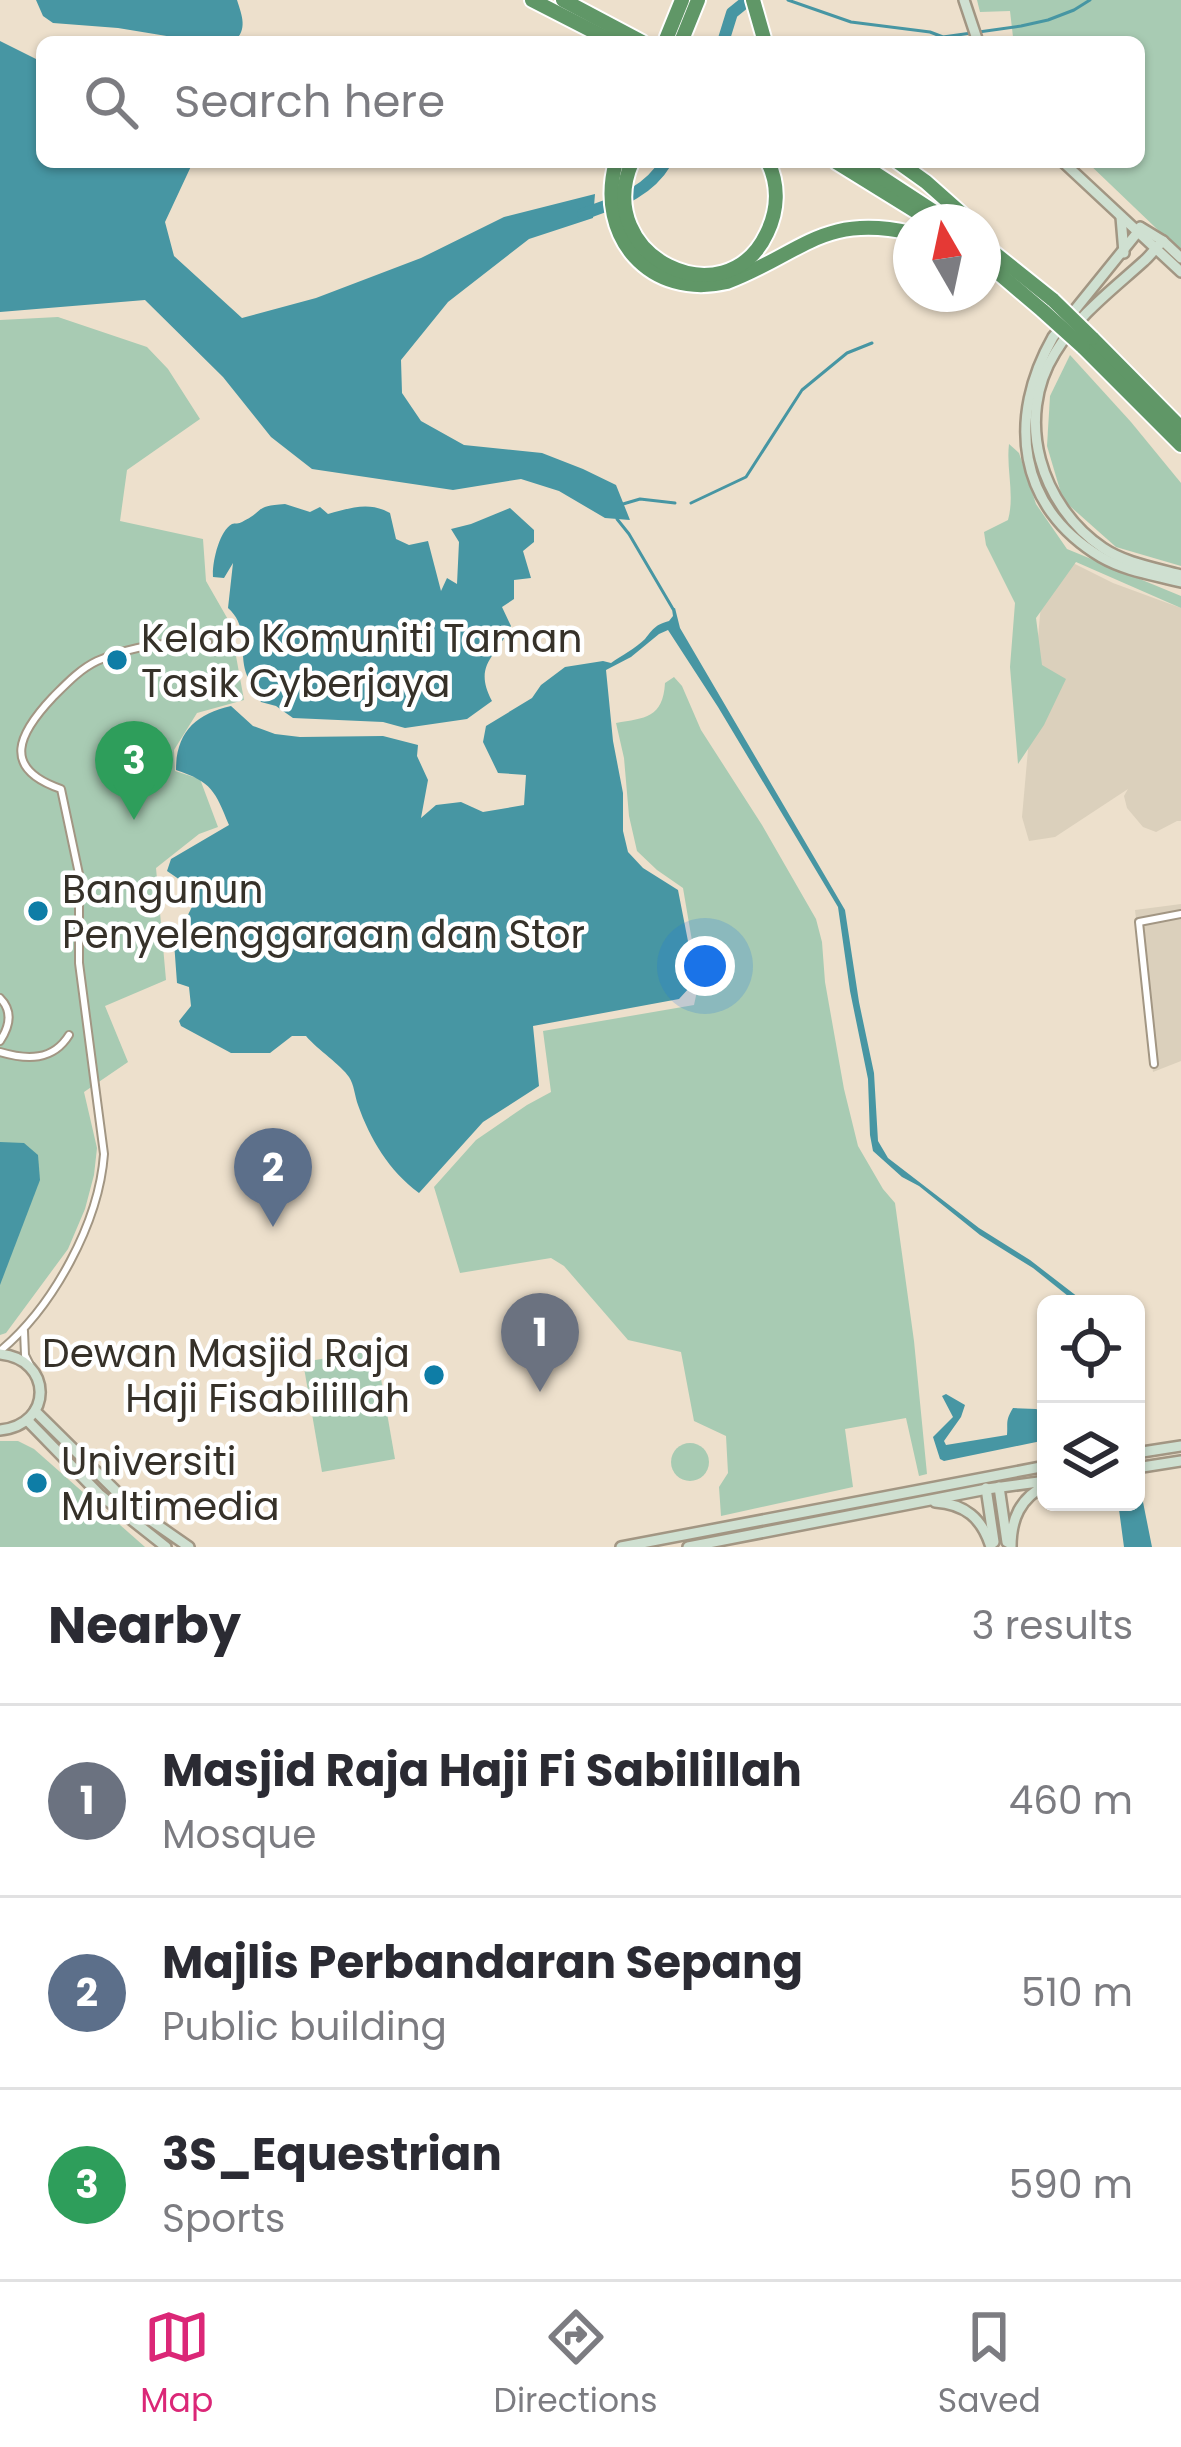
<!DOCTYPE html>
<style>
body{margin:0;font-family:Poppins,sans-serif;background:#f2f2f3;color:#2b2b33}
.controls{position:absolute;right:36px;bottom:36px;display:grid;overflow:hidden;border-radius:18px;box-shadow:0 3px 9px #0004}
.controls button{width:108px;height:108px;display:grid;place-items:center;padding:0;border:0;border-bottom:3px solid #e1e1e2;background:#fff;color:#2b2b33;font:60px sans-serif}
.compass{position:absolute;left:893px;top:204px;width:108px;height:108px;border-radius:50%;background:#fff;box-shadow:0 3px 9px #0004;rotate:351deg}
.you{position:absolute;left:705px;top:966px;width:42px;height:42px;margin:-30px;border:9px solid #fff;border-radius:50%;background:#1a73e8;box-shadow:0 0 0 18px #1a73e833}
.badge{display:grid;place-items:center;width:78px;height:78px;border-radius:50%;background:#db2777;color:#fff;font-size:39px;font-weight:700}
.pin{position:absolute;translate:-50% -99px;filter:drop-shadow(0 3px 6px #0008)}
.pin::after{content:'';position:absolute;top:63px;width:42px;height:36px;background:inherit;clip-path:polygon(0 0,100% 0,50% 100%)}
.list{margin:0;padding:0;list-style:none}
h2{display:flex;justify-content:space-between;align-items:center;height:156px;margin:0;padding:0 48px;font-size:51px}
h2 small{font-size:39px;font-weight:400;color:#7c7c81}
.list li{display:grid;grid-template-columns:78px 1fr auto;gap:36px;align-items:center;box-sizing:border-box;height:192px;padding:0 48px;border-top:3px solid #e1e1e2}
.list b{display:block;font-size:45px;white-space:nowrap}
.list p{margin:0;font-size:39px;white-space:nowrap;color:#7c7c81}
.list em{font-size:39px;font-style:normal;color:#7c7c81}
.icon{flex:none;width:66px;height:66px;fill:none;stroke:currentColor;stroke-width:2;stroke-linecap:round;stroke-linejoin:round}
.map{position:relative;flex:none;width:1181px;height:1547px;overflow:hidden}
.search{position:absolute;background:#fff;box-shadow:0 3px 9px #0004;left:36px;right:36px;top:36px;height:132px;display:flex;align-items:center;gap:30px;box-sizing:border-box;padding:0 42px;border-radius:18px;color:#7c7c81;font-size:45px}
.sheet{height:732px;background:#fff}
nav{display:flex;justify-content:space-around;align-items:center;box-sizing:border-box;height:168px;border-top:3px solid #e1e1e2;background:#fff;font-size:33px;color:#7c7c81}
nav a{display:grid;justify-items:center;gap:6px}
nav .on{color:#db2777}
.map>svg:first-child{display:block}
.commercial{fill:#dbd0bc}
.green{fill:#a8cbb3}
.water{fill:#4796a3}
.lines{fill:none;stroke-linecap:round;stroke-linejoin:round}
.stream{stroke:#4796a3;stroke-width:3}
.river{stroke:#4796a3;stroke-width:12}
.street-casing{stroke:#a29683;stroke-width:10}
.secondary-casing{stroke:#a29683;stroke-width:14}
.highway-casing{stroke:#fff;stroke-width:18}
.street{stroke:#fff;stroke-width:6}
.secondary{stroke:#cfe0d1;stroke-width:9}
.highway{stroke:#609767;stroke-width:14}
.highway-bridge-casing{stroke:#fff;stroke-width:18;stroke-linecap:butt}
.highway-bridge{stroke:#609767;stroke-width:14}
.poi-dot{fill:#0e7da6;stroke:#fff;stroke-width:4.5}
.labels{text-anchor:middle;stroke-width:9;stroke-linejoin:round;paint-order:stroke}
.poi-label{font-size:39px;fill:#363129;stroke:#fff;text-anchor:start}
</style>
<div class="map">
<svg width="1181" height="1547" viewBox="0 0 1181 1547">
<rect width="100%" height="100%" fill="#ede0cc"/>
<g class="commercial">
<polygon points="1067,560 1113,583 1181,608 1181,821 1177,821 1156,832 1143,827 1127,808 1124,796 1128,789 1055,837 1029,841 1022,817 1041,604"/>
<polygon points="1181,904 1181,1061 1153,1072 1135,910"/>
</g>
<g class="green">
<polygon points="977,0 1181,0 1181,252 1087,162 1139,162 1139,42 1004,42 1013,37 1010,11 980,12"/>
<polygon points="58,317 147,347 168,369 200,419 127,470 120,521 203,539 206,581 230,623 244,700 197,713 174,750 175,771 200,779 218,827 199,834 156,868 166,980 105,1006 128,1062 84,1092 97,1148 94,1175 85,1209 68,1249 6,1333 0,1335 0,320"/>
<polygon points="1070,355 1131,422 1181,483 1181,566 1116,547 1063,500 1047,446 1050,396"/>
<path d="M1009,444L1019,453L1036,504L1067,549L1181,596V608L1076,562L1036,618L1042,665L1066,679L1044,725L1018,764L1010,667L1015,603L986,545L984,532L1008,520C1015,495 1006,469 1009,444Z"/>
<path d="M674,677L682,686L701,730L762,825L816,919L822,942L825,982L844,1089L858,1146L883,1189L895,1203L914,1341L927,1474L919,1476L906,1418L845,1429L853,1487L721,1516L719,1487L728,1473L726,1436L694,1421L681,1352L628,1340L564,1266L551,1258L460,1273L434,1187L476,1140L527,1105L551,1092L543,1031L694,1005L699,982L683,888L657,870L637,851L629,816L624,758L616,723C645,718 663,718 665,683Z"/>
<polygon points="376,1350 395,1459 322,1472 303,1362"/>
<polygon points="0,1441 18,1441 34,1449 145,1547 0,1547"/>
<circle cx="690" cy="1462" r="19"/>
</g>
<g class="water">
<path d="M36,0H237C242,16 248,29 234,42H203L118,28L53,23L43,16Z"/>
<polygon points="0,41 42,62 42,162 193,162 165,222 174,256 242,318 316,298 421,258 504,217 595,194 593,218 529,239 448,302 401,360 402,393 421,421 464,445 542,453 583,469 616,485 630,520 605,518 559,491 521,479 453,490 312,469 271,437 223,377 145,300 0,312"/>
<path d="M285,504L310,512L320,507L328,514C350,508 369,501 390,513L396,539L409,545L428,541L441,591L447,578L457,584L459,542L451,529L471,524L510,508L534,530V542L523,551L531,578L514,580V599L502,607L511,626C495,658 473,665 492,701L467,719L405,728L383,722L293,718L276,706L261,702C255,690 246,678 244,665C241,643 246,624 228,608L233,563L224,578L213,577C212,563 219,531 232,524C235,523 239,524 242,522C265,511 253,506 285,504Z"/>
<path d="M675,608L680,628L845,910L859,1002L874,1073L878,1141L888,1158L979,1228L1030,1260L1087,1304H1078L1033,1268L980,1235L919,1186L902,1177L873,1151L870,1135L868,1079L850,991L838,907L718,707L668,630L659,634L631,657L606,670L613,741L623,793V831L628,852L643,868L678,890L694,972L690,987L679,999L533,1026L539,1086L483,1122L419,1193C389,1171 370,1139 358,1105C355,1097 354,1084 349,1077C341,1065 318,1050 306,1036H292L270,1053H231L181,1026L179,1021L191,1006L189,987L177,983L174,942L193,905L186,884L167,871L171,859L229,825C215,791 212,782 176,770C176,732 196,714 231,706L253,726L275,734L300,737L383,736L418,745L417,756L428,780L421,818L436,805L461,802L483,812L524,805L526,775L498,773L483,742L486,726L532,698L541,685L565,667L603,661L611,663C621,656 636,648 645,639C654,628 655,625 669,621L673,616L672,609Z"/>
<polygon points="0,1142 24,1143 38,1155 40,1180 0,1285"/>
<path d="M946,1394L965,1405L961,1417L944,1441L946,1445L1007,1435C1008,1423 1005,1421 1013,1408L1036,1409L1046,1413V1440L944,1461L940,1459L933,1437L953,1417L942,1396Z"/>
<polygon points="1136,1467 1152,1547 1124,1547 1118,1502 1136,1502"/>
</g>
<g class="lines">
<g class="stream">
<polyline points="788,0 851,22 930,32 943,37 1021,26 1048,20 1074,10 1090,0"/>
<polyline points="691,503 746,477 802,390 847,353 872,343"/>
<polyline points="623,504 640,499 675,503"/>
<polyline points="617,519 629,534 673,609"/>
</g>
<g class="river">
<polyline points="723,42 732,13 748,0"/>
<path d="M583,214C616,202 647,194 666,162"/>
</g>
<g class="street-casing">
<g id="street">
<path d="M0,998C13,1011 10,1026 0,1041"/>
<path d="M0,1052C27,1060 53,1061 69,1035"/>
<polyline points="1154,1064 1139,922 1181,914"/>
<polyline points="24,1331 25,1355 30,1365"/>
<path d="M0,1351C53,1307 99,1223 104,1154L79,963V874L61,789C0,768 19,733 53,697C66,684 80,669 97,661C133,645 169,642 208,642"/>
</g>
</g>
<g class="secondary-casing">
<g id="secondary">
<polyline points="964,0 978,42"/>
<polyline points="1063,162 1181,272"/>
<polyline points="1121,217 1124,253"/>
<polyline points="1140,227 1163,241 1181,258"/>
<path d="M1141,228L1053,337C1007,418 1017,507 1101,557C1125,571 1154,575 1181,582"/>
<path d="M1163,241C1156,247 1151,255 1144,261C1112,290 1078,315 1055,353C1014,419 1041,506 1103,548C1125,563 1156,568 1181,575"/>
<path d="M0,1354C53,1359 54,1425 0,1430"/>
<polyline points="35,1411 133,1508 189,1547"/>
<polyline points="28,1421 99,1494 166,1547"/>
<polyline points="1136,1453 1181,1446"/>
<polyline points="1136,1468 1181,1461"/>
<polyline points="999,1487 1007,1542"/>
<polyline points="986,1488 994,1542"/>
<path d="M935,1502C965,1504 982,1518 991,1547"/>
<polyline points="621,1547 1046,1466"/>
<polyline points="688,1547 987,1489 1046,1481"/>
<path d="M1011,1547C1011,1519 1020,1498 1046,1485"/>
</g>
</g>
<g class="highway-casing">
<g id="highway">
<polyline points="532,0 614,42"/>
<polyline points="563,0 642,42"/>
<polyline points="753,0 765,42"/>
<polyline points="665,42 682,0"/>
<polyline points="681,42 698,0"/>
<path d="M616,162C595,237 650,300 727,282C801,254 823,213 911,233"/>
<path d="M632,162C591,257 726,321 767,233C778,210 779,185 768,162"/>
<polyline points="836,162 933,222"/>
<polyline points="858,162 950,222"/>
<polyline points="898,162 926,182 971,222"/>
<polyline points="983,244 1053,300"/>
<polyline points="983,260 1043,311"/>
<polyline points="1092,338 1181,428"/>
<polyline points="1083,347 1181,445"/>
</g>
</g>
<use href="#street" class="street"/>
<use href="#secondary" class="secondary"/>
<use href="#highway" class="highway"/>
<g class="highway-bridge-casing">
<g id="highway-bridge">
<polyline points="1053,300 1092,338"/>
<polyline points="1043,311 1083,347"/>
</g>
</g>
<use href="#highway-bridge" class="highway-bridge"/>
</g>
<g class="poi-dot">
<circle cx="117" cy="660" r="12"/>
<circle cx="38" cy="911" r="12"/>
<circle cx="434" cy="1375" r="12"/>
<circle cx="37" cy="1483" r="12"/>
</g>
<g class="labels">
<g class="poi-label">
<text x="141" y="652">Kelab Komuniti Taman<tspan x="141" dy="45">Tasik Cyberjaya</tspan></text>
<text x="62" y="903">Bangunun<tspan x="62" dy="45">Penyelenggaraan dan Stor</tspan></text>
<text x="410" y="1367" text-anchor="end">Dewan Masjid Raja<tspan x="410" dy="45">Haji Fisabilillah</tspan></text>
<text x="61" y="1475">Universiti<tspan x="61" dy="45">Multimedia</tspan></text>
</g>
</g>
</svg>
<div class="controls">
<button><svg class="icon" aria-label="locate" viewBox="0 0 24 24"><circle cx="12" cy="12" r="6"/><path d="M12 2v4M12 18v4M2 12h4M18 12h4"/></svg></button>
<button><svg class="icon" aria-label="layers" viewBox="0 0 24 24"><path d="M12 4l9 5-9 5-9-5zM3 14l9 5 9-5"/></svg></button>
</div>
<svg class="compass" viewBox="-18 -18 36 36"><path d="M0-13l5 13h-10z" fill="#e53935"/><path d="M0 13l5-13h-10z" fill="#7c7c81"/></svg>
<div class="you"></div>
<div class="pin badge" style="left:540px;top:1392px;background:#6b7280">1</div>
<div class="pin badge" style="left:273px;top:1227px;background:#5c6f8a">2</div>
<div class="pin badge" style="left:134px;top:820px;background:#2e9e5b">3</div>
<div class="search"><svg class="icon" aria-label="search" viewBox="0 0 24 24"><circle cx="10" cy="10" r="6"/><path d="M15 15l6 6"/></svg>Search here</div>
</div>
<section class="sheet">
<h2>Nearby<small>3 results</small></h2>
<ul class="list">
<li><span class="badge" style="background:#6b7280">1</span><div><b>Masjid Raja Haji Fi Sabilillah</b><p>Mosque</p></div><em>460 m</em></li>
<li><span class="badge" style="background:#5c6f8a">2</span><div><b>Majlis Perbandaran Sepang</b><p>Public building</p></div><em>510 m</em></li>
<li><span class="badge" style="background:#2e9e5b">3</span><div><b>3S_Equestrian</b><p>Sports</p></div><em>590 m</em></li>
</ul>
</section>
<nav>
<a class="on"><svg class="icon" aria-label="map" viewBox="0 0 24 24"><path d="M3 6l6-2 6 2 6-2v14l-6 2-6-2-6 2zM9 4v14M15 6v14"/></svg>Map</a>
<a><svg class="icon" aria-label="directions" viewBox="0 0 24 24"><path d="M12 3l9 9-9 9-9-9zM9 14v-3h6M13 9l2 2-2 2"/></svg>Directions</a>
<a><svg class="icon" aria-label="saved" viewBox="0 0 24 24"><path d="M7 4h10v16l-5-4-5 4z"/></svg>Saved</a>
</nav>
